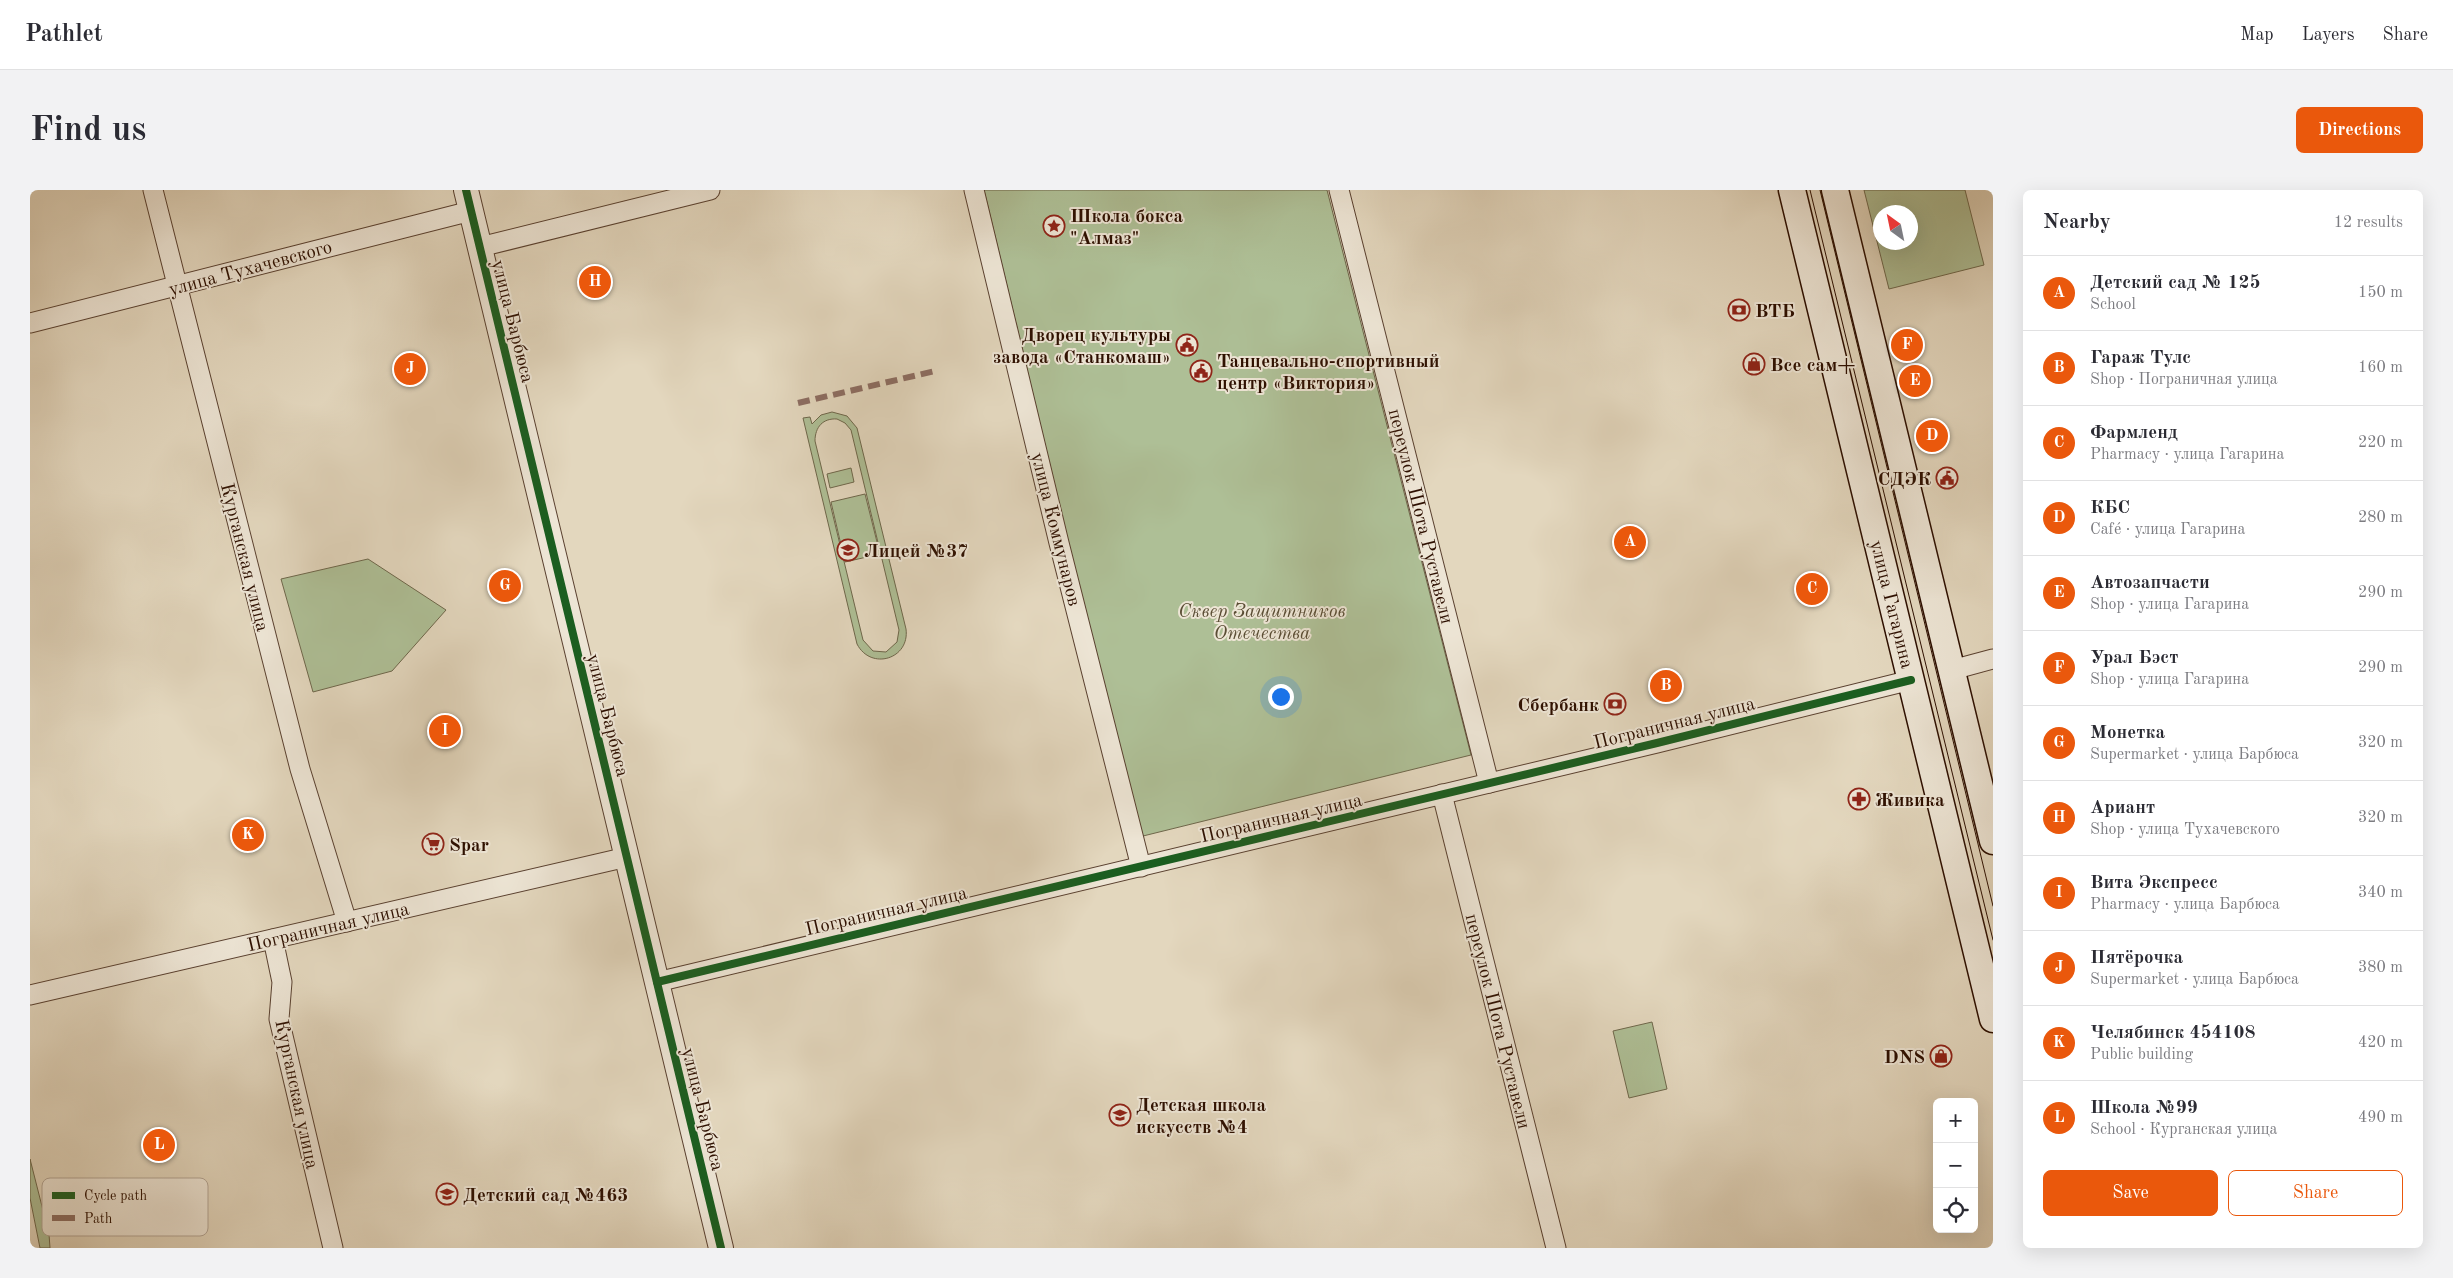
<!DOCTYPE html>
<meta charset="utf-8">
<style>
body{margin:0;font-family:"Old Standard TT",serif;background:#f2f2f3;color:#2b2b33}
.controls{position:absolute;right:15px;bottom:15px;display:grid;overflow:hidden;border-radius:8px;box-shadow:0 5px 20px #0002}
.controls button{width:45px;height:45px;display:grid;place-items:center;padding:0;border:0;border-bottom:1px solid #e1e1e2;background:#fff;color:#2b2b33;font:25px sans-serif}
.compass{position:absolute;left:1843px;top:15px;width:45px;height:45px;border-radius:50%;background:#fff;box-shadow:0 5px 20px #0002;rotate:327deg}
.you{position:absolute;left:1250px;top:506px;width:18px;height:18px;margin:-12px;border:4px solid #fff;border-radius:50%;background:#1a73e8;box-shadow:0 0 0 8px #1a73e833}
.badge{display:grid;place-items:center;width:32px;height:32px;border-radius:50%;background:#ea580c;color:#fff;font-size:16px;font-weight:700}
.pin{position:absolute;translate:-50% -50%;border:2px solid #fff;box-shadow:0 1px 5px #0006}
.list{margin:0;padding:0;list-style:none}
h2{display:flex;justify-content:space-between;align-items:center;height:65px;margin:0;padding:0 20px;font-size:21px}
h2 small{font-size:16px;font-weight:400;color:#7c7c81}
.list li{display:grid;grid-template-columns:32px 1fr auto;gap:15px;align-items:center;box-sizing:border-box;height:75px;padding:0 20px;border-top:1px solid #e1e1e2}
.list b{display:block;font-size:19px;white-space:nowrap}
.list p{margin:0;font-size:16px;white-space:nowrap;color:#7c7c81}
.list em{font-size:16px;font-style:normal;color:#7c7c81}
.actions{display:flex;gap:10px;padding:15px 20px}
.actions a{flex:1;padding:11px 0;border:1px solid #ea580c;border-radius:8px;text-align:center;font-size:18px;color:#ea580c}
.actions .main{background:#ea580c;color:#fff}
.icon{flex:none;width:28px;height:28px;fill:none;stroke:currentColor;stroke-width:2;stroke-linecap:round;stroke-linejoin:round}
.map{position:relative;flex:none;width:1963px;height:1058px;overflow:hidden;border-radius:8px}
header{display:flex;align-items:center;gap:30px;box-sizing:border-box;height:70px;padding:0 25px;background:#fff;border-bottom:1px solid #e1e1e2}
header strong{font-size:24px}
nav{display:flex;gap:28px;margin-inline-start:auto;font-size:18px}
.intro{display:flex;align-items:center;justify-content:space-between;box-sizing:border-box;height:120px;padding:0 30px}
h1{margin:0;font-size:35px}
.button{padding:12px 22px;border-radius:8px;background:#ea580c;color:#fff;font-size:18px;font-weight:700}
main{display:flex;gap:30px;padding:0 30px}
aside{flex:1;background:#fff;border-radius:8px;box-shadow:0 5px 20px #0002}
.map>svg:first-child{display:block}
.green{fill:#aebf96;stroke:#6e674b;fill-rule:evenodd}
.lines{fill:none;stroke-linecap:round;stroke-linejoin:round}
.minor-casing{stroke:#5a4130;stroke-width:21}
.tertiary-casing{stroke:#5a4130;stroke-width:26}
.secondary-casing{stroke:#2d0f00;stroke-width:29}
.minor{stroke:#ede5d5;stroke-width:19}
.tertiary{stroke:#ede5d5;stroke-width:24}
.secondary{stroke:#ede5d5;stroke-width:26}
.tram{stroke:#2d0f00;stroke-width:1}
.quiet{stroke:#8d6e63;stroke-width:6;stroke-dasharray:12 6;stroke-linecap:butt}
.cycleway-casing{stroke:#ede5d5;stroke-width:11}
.cycleway{stroke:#1b5e20;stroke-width:8}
.labels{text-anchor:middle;stroke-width:4;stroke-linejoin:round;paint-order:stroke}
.poi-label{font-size:19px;font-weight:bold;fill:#2d0f00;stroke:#ede5d5;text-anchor:start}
.street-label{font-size:19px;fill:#2d0f00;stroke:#ede5d5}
.park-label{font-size:19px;font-style:italic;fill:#5a4d34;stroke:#ede5d5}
.key{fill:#ede5d5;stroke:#b3a595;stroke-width:1}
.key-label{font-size:14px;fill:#2d0f00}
</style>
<header>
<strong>Pathlet</strong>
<nav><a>Map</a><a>Layers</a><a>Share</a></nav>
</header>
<div class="intro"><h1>Find us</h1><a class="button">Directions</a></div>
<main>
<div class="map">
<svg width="1963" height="1058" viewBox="0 0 1963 1058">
<rect width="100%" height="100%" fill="#e3d7be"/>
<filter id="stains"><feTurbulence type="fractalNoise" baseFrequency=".004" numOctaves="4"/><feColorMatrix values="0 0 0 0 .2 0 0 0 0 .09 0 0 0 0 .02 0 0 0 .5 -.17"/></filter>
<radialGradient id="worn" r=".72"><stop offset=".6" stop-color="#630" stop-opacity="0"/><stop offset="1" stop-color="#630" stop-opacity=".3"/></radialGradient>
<g class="green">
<polygon points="954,0 1297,0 1441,565 1109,647"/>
<path d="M1834,0H1935L1954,75L1859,99ZM1880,22V52H1850V22Z"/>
<path d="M802,222L817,226L827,238L876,439C880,469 841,481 827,454L773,228L780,227L782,234L791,225ZM807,229L815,233L821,240L869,440L867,452L856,462L843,461L833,450L785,251C785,237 793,228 807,229Z"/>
<polygon points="821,278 824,292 800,298 797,284"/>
<polygon points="835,304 850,364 815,372 801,312"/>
<polygon points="338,369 416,420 362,481 283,502 251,389"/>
<polygon points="1622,832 1637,899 1599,908 1583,841"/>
<polygon points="0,969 19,1044 20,1058 10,1058 0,1008"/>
</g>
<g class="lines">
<g class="minor-casing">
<g id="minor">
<polyline points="123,0 270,579 317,732"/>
<polyline points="944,0 1029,353 1111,677"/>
<polyline points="1309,0 1459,593"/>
<polyline points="450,57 680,0"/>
<polyline points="0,133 441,21"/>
<polyline points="1922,480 1963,469"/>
<polyline points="1412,604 1526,1058"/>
<polyline points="243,749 252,792 249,829 303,1058"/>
<polyline points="627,792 1627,553 1881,490"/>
<polyline points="0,805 597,667"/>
</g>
</g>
<g class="tertiary-casing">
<polyline id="tertiary" points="436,0 691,1058"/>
</g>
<g class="secondary-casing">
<g id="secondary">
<polyline points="1762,0 1963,829"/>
<polyline points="1805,0 1963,651"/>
</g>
</g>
<use href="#minor" class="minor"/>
<use href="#tertiary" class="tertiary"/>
<use href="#secondary" class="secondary"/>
<g class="tram">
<polyline points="1780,0 1963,750"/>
<polyline points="1790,0 1963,716"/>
</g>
<polyline class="quiet" points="768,213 905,181"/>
<g class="cycleway-casing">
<g id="cycleway">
<polyline points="436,0 691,1058"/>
<polyline points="627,792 1627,553 1881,490"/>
</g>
</g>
<use href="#cycleway" class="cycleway"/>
</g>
<defs>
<g id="sight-ring" transform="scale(1.125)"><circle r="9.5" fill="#ede5d5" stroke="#8f2418" stroke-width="1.5"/><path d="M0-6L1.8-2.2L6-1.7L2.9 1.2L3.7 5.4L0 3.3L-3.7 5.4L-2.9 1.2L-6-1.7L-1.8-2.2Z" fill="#8f2418"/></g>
<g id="bank-ring" transform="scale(1.125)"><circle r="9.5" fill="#ede5d5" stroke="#8f2418" stroke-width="1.5"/><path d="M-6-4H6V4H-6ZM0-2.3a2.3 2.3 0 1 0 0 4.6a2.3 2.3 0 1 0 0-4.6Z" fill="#8f2418"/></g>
<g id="civic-ring" transform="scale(1.125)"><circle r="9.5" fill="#ede5d5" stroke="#8f2418" stroke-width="1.5"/><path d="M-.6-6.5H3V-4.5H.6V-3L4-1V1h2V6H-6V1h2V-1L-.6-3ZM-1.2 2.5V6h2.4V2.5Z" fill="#8f2418"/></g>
<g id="shop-ring" transform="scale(1.125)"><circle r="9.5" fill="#ede5d5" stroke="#8f2418" stroke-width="1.5"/><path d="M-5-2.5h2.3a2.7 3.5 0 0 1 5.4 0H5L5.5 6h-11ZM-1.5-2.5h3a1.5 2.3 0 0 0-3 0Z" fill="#8f2418"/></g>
<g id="school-ring" transform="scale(1.125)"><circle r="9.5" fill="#ede5d5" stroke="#8f2418" stroke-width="1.5"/><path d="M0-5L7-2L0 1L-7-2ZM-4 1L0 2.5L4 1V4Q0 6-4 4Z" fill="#8f2418"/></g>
<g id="pharmacy-ring" transform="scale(1.125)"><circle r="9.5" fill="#ede5d5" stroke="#8f2418" stroke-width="1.5"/><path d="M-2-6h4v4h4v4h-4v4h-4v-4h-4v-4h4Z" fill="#8f2418"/></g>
<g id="supermarket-ring" transform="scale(1.125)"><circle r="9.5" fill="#ede5d5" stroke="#8f2418" stroke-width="1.5"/><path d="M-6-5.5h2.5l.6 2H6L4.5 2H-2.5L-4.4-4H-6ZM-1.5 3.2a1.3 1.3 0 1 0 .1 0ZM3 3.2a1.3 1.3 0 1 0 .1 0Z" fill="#8f2418"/></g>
</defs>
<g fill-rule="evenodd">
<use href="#sight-ring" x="1024" y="36"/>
<use href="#bank-ring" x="1709" y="120"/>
<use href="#civic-ring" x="1157" y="155"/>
<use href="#shop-ring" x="1724" y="174"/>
<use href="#civic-ring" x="1171" y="181"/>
<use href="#civic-ring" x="1917" y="288"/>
<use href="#school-ring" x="818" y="360"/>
<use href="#bank-ring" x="1585" y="514"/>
<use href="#pharmacy-ring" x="1829" y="609"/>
<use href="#supermarket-ring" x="403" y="654"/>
<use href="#shop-ring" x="1911" y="866"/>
<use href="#school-ring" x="1090" y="925"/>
<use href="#school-ring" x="417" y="1004"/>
</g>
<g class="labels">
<g class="poi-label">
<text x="1040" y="32">Школа бокса<tspan x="1040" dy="22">"Алмаз"</tspan></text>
<text x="1725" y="127">ВТБ</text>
<text x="1141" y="151" text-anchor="end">Дворец культуры<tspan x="1141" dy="22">завода «Станкомаш»</tspan></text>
<text x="1187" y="177">Танцевально-спортивный<tspan x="1187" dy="22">центр «Виктория»</tspan></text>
<text x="1740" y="181">Все сам+</text>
<text x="1901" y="295" text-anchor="end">СДЭК</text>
<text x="834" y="367">Лицей №37</text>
<text x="1569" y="521" text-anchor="end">Сбербанк</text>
<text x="1845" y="616">Живика</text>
<text x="419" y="661">Spar</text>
<text x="1895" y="873" text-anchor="end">DNS</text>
<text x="1106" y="921">Детская школа<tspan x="1106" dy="22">искусств №4</tspan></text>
<text x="433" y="1011">Детский сад №463</text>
</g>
<g class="street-label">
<text transform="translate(220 77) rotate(-15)" y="7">улица Тухачевского</text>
<text transform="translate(484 131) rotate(76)" y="7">улица Барбюса</text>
<text transform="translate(1392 326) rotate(76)" y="7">переулок Шота Руставели</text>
<text transform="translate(1027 339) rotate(76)" y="7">улица Коммунаров</text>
<text transform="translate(216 367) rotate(76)" y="7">Курганская улица</text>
<text transform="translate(1863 414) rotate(76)" y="7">улица Гагарина</text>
<text transform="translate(579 525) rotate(76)" y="7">улица Барбюса</text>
<text transform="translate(1644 532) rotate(-14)" y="7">Пограничная улица</text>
<text transform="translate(1251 627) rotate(-13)" y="7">Пограничная улица</text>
<text transform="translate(856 720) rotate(-13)" y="7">Пограничная улица</text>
<text transform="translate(298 736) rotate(-13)" y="7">Пограничная улица</text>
<text transform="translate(1469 831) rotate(76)" y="7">переулок Шота Руставели</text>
<text transform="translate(268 904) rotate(78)" y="7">Курганская улица</text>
<text transform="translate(674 919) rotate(76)" y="7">улица Барбюса</text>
</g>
<g class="park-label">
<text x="1232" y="427">Сквер Защитников<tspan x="1232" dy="22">Отечества</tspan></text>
</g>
</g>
<rect x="12" y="988" width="166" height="58" rx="8" class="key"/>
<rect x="22" y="1002" width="23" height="7" fill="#1b5e20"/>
<rect x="22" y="1025" width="23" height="6" fill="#8d6e63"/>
<g class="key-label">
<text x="54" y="1010">Cycle path</text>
<text x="54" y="1033">Path</text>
</g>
<rect width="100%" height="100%" filter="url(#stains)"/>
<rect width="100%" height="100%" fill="url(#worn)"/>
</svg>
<div class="controls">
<button>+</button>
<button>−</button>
<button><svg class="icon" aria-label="locate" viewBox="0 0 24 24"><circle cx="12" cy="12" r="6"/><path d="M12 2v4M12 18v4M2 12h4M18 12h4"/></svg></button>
</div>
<svg class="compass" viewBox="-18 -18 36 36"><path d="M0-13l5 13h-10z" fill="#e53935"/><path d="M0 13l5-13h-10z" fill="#7c7c81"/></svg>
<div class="you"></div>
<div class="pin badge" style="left:1600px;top:352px">A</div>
<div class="pin badge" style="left:1636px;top:496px">B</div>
<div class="pin badge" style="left:1782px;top:399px">C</div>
<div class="pin badge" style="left:1902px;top:246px">D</div>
<div class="pin badge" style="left:1885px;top:191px">E</div>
<div class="pin badge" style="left:1877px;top:155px">F</div>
<div class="pin badge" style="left:475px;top:396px">G</div>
<div class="pin badge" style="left:565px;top:92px">H</div>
<div class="pin badge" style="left:415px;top:541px">I</div>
<div class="pin badge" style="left:380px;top:179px">J</div>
<div class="pin badge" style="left:218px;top:645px">K</div>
<div class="pin badge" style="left:129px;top:955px">L</div>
</div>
<aside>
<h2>Nearby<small>12 results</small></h2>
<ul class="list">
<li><span class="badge">A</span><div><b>Детский сад № 125</b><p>School</p></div><em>150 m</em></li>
<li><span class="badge">B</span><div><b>Гараж Тулс</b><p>Shop · Пограничная улица</p></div><em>160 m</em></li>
<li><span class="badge">C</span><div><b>Фармленд</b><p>Pharmacy · улица Гагарина</p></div><em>220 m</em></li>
<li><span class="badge">D</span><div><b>КБС</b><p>Café · улица Гагарина</p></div><em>280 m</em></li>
<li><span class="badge">E</span><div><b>Автозапчасти</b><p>Shop · улица Гагарина</p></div><em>290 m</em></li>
<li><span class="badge">F</span><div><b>Урал Бэст</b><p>Shop · улица Гагарина</p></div><em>290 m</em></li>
<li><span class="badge">G</span><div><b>Монетка</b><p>Supermarket · улица Барбюса</p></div><em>320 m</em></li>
<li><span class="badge">H</span><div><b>Ариант</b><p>Shop · улица Тухачевского</p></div><em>320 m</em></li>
<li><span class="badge">I</span><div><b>Вита Экспресс</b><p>Pharmacy · улица Барбюса</p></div><em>340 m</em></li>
<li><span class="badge">J</span><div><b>Пятёрочка</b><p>Supermarket · улица Барбюса</p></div><em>380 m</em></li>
<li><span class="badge">K</span><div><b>Челябинск 454108</b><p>Public building</p></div><em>420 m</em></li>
<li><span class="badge">L</span><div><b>Школа №99</b><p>School · Курганская улица</p></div><em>490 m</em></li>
</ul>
<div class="actions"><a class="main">Save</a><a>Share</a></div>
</aside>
</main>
